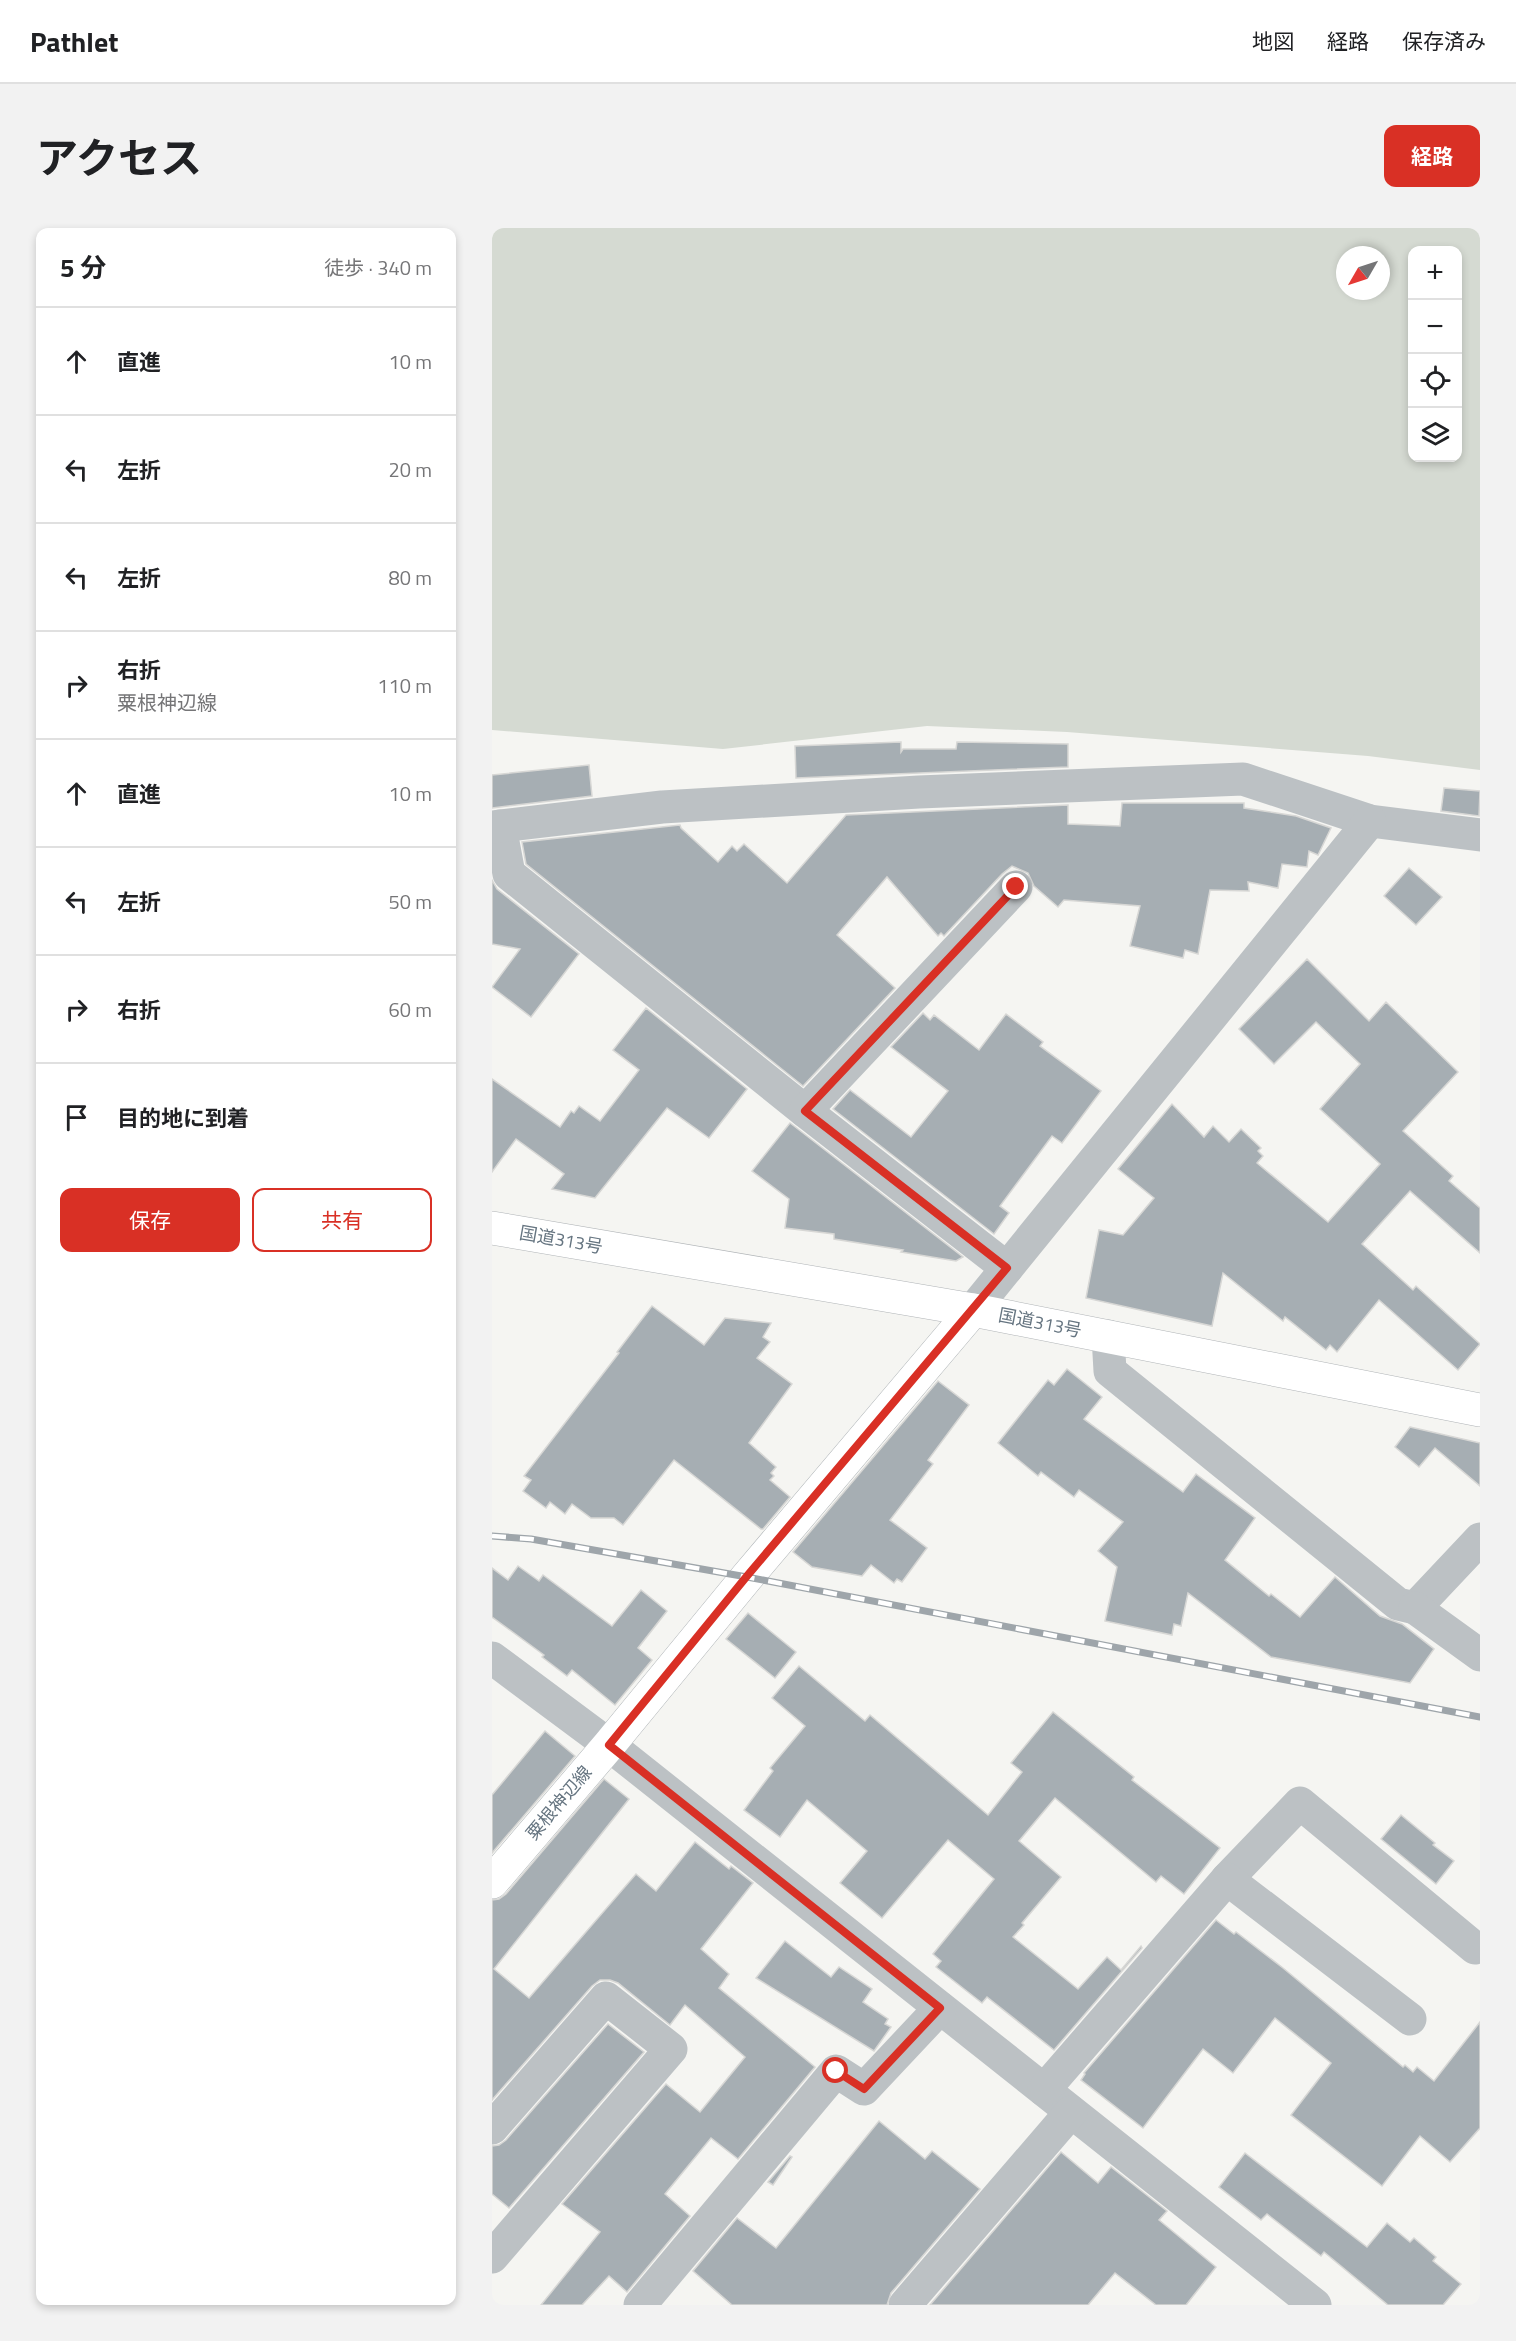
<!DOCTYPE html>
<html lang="ja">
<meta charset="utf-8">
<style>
body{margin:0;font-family:"Titillium Web","Noto Sans JP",sans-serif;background:#f2f2f2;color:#202124}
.controls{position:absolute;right:18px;top:18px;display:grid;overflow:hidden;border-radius:12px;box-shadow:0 3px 9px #0003}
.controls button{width:54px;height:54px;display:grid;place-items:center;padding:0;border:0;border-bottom:2px solid #e0e0e0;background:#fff;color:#202124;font:30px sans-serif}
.compass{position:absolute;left:844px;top:18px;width:54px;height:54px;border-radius:50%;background:#fff;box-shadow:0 3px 9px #0003;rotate:231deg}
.stop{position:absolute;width:18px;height:18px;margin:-14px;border:4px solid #d93025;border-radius:50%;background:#fff}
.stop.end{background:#d93025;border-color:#fff;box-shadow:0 2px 6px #0008}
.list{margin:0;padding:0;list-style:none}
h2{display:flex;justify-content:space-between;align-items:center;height:78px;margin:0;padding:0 24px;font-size:26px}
h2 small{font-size:20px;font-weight:400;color:#757577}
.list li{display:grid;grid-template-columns:39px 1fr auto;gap:18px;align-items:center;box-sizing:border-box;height:108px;padding:0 24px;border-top:2px solid #e0e0e0}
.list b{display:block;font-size:22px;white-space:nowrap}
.list p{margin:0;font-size:20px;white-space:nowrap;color:#757577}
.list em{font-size:20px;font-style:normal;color:#757577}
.actions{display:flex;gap:12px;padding:18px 24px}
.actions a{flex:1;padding:14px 0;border:2px solid #d93025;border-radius:12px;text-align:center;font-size:21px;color:#d93025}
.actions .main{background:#d93025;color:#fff}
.icon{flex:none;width:33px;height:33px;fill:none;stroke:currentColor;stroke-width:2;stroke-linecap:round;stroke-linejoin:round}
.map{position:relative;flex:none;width:988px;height:2077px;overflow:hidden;border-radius:12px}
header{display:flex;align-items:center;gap:36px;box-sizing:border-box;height:84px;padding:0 30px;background:#fff;border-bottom:2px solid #e0e0e0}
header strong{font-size:28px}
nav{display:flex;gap:33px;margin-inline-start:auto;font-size:21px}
.intro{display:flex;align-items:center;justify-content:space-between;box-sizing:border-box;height:144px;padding:0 36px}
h1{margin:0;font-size:42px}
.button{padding:15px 27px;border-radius:12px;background:#d93025;color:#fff;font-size:21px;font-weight:700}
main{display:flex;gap:36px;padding:0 36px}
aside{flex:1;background:#fff;border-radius:12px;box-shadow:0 3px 9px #0003}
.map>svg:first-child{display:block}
.green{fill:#d5dad2;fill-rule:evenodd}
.building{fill:#a6aeb3;stroke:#d7d7d5;stroke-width:1.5}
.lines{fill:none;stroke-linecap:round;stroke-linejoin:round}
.major-casing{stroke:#b0b5b8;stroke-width:34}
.highway-casing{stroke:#b0b4b7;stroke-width:34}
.minor{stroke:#bcc1c4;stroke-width:33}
.major{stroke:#fff;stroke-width:33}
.highway{stroke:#fff;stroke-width:33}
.rail-casing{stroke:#9ea5aa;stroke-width:7}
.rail{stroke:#fff;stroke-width:4.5;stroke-dasharray:14;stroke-linecap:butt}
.route{stroke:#d93025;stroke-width:8}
.labels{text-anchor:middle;stroke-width:6;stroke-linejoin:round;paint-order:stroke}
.street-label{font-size:18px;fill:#667581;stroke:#fff}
</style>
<header>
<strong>Pathlet</strong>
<nav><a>地図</a><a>経路</a><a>保存済み</a></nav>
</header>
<div class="intro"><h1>アクセス</h1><a class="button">経路</a></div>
<main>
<aside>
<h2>5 分<small>徒歩 · 340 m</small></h2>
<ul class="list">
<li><svg class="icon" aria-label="ahead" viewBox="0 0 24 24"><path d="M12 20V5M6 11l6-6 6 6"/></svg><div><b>直進</b></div><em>10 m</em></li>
<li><svg class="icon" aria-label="left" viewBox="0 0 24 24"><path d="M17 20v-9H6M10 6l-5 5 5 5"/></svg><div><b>左折</b></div><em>20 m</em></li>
<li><svg class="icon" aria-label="left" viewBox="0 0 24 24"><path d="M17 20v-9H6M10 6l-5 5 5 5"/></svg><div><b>左折</b></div><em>80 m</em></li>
<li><svg class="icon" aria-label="right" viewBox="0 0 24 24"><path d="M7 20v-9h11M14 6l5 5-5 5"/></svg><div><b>右折</b><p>粟根神辺線</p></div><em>110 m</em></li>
<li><svg class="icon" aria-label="ahead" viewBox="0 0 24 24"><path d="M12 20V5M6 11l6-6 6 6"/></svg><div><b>直進</b></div><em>10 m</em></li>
<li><svg class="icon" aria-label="left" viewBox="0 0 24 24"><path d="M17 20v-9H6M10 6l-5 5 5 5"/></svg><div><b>左折</b></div><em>50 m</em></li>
<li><svg class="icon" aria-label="right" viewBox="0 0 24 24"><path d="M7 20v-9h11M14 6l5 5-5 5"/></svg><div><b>右折</b></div><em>60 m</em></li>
<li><svg class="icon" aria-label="arrive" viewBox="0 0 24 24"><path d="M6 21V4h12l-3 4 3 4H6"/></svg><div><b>目的地に到着</b></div></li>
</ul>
<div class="actions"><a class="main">保存</a><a>共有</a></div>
</aside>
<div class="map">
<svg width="988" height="2077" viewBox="0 0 988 2077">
<rect width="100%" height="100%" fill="#f5f5f2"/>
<path class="green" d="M0,0H988V542L876,528L575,504L435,498L231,521L0,502ZM920,22H966V230H920ZM853,27H889V63H853Z"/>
<g class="building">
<polygon points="409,514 409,524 411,521 464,521 465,514 576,516 576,539 304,550 303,518"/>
<polygon points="97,537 100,568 0,580 0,547"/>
<polygon points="952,560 988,563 987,588 949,583"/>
<polygon points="630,575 752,575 752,580 804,588 839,600 826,627 817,623 815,639 790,636 786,660 756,654 757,663 718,662 706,726 693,722 691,730 638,718 648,678 572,672 566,679 542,658 536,645 520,638 510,646 452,708 449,705 446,708 395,649 345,707 403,760 311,858 34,636 30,614 188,597 189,600 226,634 240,618 245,623 252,616 295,655 354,587 576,577 576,596 628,598"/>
<polygon points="917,640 950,669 924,697 892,668"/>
<polygon points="0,652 5,661 87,726 39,789 0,759 28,721 0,716"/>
<polygon points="815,731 877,793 894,774 966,844 911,903 961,948 957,953 988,980 988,1025 918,963 870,1016 921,1062 924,1058 988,1116 966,1142 887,1072 845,1124 838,1117 834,1122 793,1089 791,1093 731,1045 720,1098 594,1070 607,1002 631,1007 662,970 626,941 680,876 712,909 721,898 737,914 749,901 769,920 766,923 771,928 765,935 836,994 888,936 828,881 868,836 824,794 782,836 747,801"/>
<polygon points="154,780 255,861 217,910 175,880 103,970 60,961 72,946 24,911 0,944 0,851 68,899 79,883 82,885 87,878 108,893 147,842 121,822"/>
<polygon points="431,785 438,792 442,787 487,822 514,786 551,814 548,818 609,863 570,915 560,908 508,978 517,985 502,1006 341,881 358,862 419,909 456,863 399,819"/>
<polygon points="298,895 302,898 471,1029 464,1033 409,1024 411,1022 342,1011 342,1006 293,1000 297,971 260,943"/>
<polygon points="160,1078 212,1117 233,1090 279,1095 271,1109 278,1114 265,1130 300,1156 257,1215 284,1239 279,1245 282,1248 278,1252 298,1269 271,1301 269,1301 182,1232 131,1297 122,1290 99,1290 80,1276 73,1286 58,1274 54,1280 31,1263 39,1252 32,1248 127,1125 125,1124"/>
<polygon points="575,1141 610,1169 592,1191 691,1264 704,1246 763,1290 733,1332 777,1368 779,1366 808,1389 843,1349 888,1388 910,1396 942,1421 918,1455 779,1429 696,1365 689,1398 682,1396 680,1407 613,1393 625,1339 606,1323 631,1294 587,1262 582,1269 549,1244 546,1248 506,1215 556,1152 562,1157"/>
<polygon points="446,1153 477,1177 436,1232 441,1236 398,1292 435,1320 410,1354 405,1351 402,1355 379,1337 370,1348 320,1339 301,1324"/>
<polygon points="918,1199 988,1215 988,1258 943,1220 927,1239 903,1219"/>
<polygon points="26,1338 47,1353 51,1347 120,1398 149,1362 175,1383 146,1420 160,1432 123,1477 80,1442 75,1448 50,1429 52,1427 0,1389 0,1340 16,1352"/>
<polygon points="256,1385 304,1424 283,1450 234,1411"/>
<polygon points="307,1438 373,1493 378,1487 496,1587 530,1544 519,1535 561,1484 642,1549 640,1552 728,1620 692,1666 669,1648 664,1654 563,1570 527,1613 569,1649 530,1695 532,1697 521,1709 586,1761 615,1729 629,1742 649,1718 650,1720 562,1822 495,1769 490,1775 444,1739 449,1733 441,1726 502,1651 456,1612 390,1690 348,1655 375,1623 315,1572 288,1609 252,1582 281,1543 278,1540 313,1498 280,1470"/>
<polygon points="53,1503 83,1528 0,1625 0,1567"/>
<polygon points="112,1551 137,1571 2,1741 37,1770 144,1646 164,1663 203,1614 237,1641 239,1638 261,1655 209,1721 237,1746 227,1760 323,1839 246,1931 219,1910 173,1966 198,1988 135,2064 117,2048 90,2077 49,2077 108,2004 70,1976 174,1856 208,1884 253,1829 193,1777 178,1797 126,1755 118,1752 108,1752 100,1758 0,1872 0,1672 7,1671 14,1666"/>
<polygon points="909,1587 943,1615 941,1617 962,1633 944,1656 889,1611"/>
<polygon points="724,1692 742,1706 744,1704 791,1740 911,1839 913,1837 921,1844 925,1839 942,1853 988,1794 988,1900 958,1934 928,1908 890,1958 799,1887 839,1835 783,1790 741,1845 711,1821 651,1900 589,1852 593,1846 592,1845"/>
<polygon points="293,1713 339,1749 347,1739 380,1761 371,1774 396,1791 393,1796 399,1799 382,1823 264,1750"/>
<polygon points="116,1796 152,1824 17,1980 0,1966 0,1918 7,1917 14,1912"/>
<polygon points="387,1893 433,1931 440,1923 488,1961 399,2065 395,2077 240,2077 201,2043 245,1990 284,2020"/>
<polygon points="569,1924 606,1955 619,1939 675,1983 667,1992 724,2039 694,2077 664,2077 623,2045 596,2077 438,2077"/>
<polygon points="753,1925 875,2019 895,1995 918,2014 922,2010 944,2029 941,2033 969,2056 951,2077 896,2077 832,2024 829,2028 775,1986 769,1992 727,1959"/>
<polygon points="298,1928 300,1929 281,1957 276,1954"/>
</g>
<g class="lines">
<g class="major-casing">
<polyline id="major" points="0,1654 117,1517 255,1349 481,1082"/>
</g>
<g class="highway-casing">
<polyline id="highway" points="0,1000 481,1082 988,1182"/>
</g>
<g class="minor">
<polyline points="8,598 17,646 313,883 515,1040"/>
<polyline points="0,599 170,579 427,564 751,551 878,593 988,607"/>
<polyline points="313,883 524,659"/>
<polyline points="481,1082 878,593"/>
<polyline points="616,1108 618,1143 906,1376 923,1380 988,1311"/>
<polyline points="923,1380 988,1427"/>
<polyline points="0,1430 117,1517 823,2077"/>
<polyline points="735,1651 808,1575 983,1720"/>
<polyline points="552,1862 735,1651 918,1791"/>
<polyline points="0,1900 114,1770 179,1821 0,2029"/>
<polyline points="148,2077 344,1843 372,1861 448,1780"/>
<polyline points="413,2077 579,1884"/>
</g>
<use href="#major" class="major"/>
<use href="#highway" class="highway"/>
<g class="rail-casing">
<polyline id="rail" points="0,1308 39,1311 255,1349 988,1489"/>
</g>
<use href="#rail" class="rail"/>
</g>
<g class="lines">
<polyline class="route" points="344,1843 372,1861 448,1780 117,1517 255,1348 515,1040 313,883 524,659"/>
</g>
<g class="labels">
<g class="street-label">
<text transform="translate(69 1012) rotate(10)" y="6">国道313号</text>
<text transform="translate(548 1095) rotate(11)" y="6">国道313号</text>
<text transform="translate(67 1575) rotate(-50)" y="6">粟根神辺線</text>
</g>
</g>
</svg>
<div class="controls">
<button>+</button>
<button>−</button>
<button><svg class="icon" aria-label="locate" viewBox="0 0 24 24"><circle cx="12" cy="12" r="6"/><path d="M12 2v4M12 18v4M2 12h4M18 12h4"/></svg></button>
<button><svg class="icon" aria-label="layers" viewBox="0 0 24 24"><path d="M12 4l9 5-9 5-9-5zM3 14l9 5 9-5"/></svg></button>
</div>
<svg class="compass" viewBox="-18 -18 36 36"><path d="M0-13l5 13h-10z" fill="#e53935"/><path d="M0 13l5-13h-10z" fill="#757577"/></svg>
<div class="stop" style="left:344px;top:1843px"></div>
<div class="stop end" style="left:524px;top:659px"></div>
</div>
</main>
